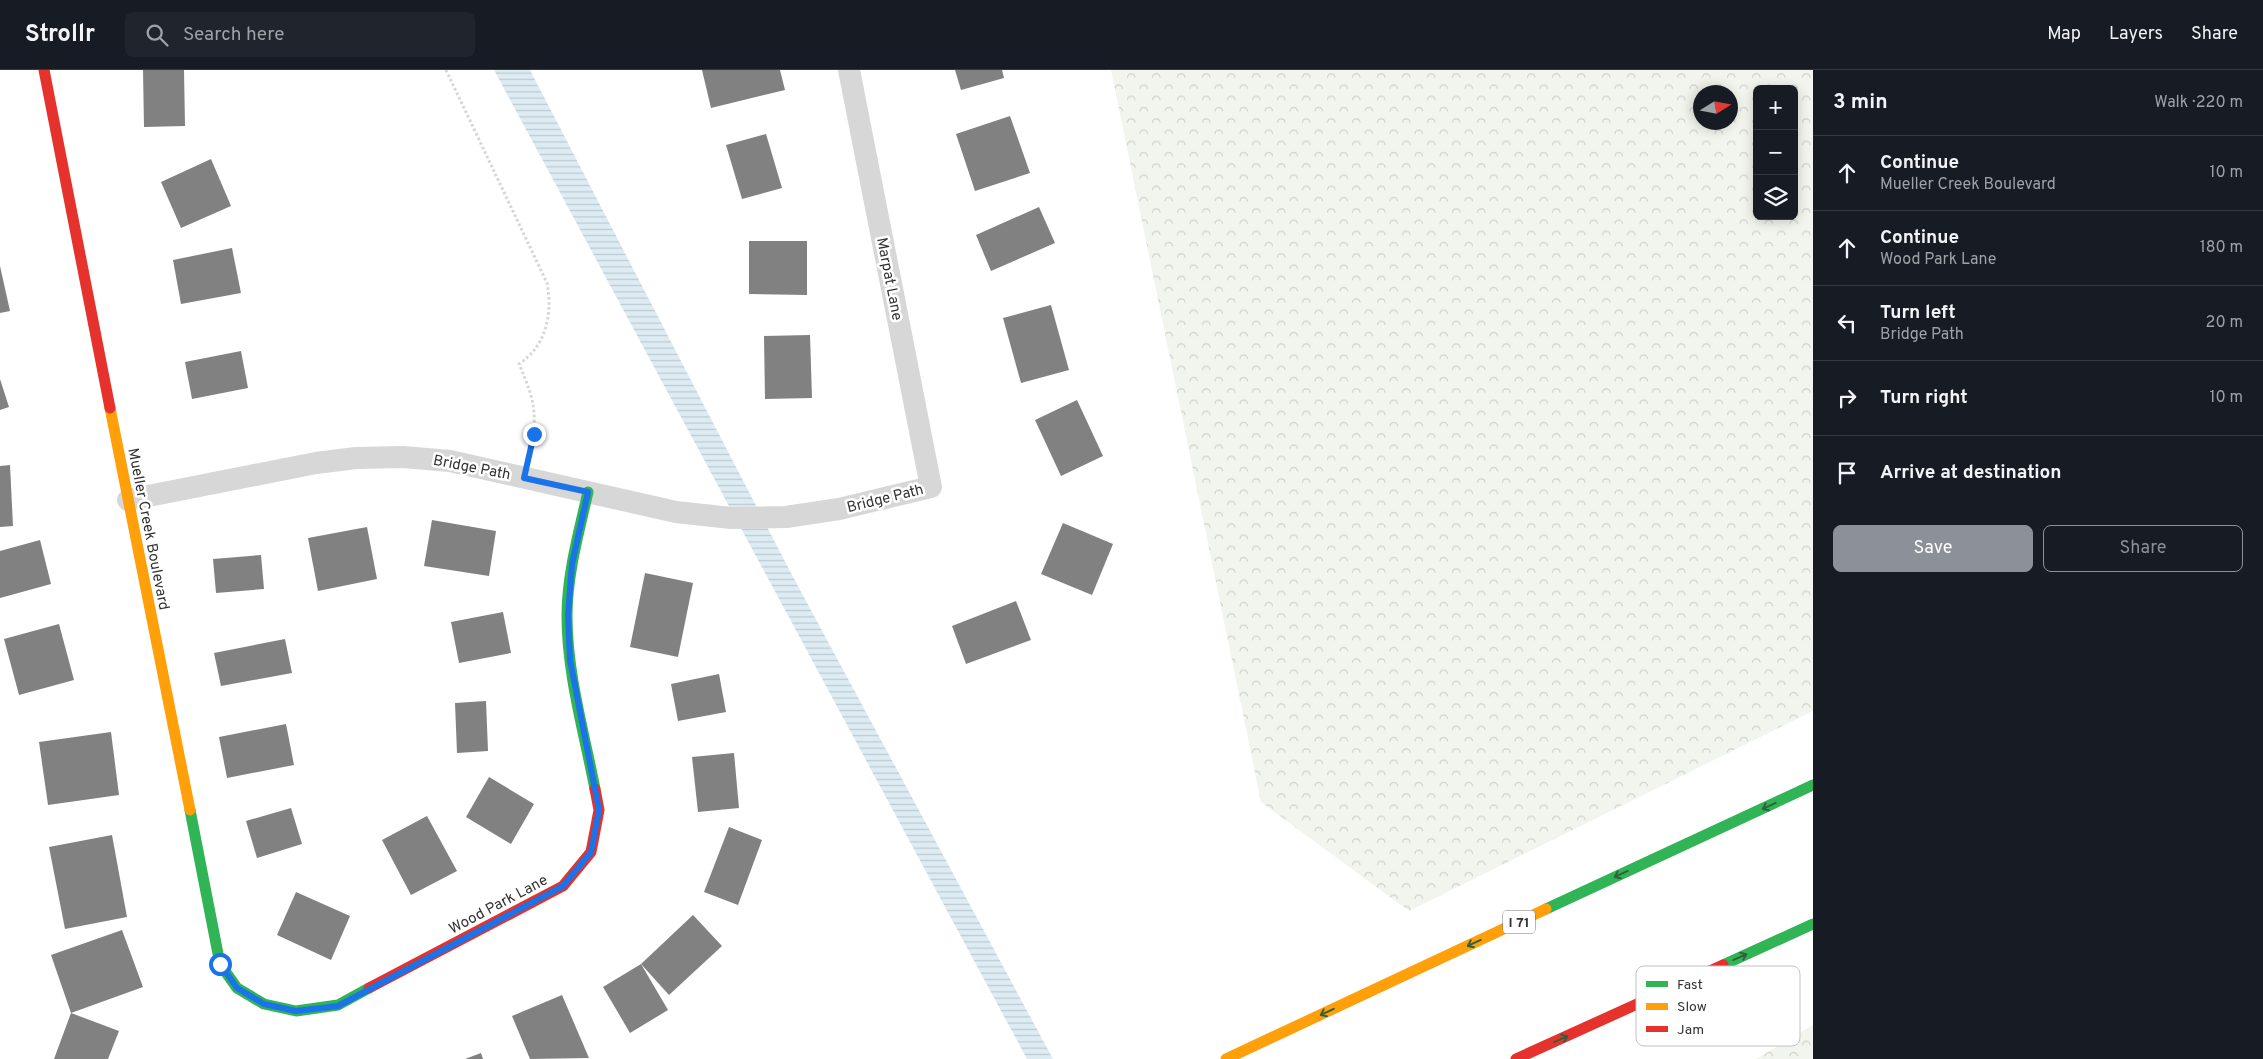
<!DOCTYPE html>
<meta charset="utf-8">
<style>
body{margin:0;font-family:Overpass,sans-serif;background:#20242c;color:#f1f3f6}
.controls{position:absolute;right:15px;top:15px;display:grid;overflow:hidden;border-radius:8px;box-shadow:0 2px 12px #0003}
.controls button{width:45px;height:45px;display:grid;place-items:center;padding:0;border:0;border-bottom:1px solid #363941;background:#171b24;color:#f1f3f6;font:25px sans-serif}
.compass{position:absolute;left:1693px;top:15px;width:45px;height:45px;border-radius:50%;background:#171b24;box-shadow:0 2px 12px #0003;rotate:79deg}
.stop{position:absolute;width:15px;height:15px;margin:-11px;border:4px solid #1a73e8;border-radius:50%;background:#fff}
.stop.end{background:#1a73e8;border-color:#fff;box-shadow:0 1px 5px #0008}
.list{margin:0;padding:0;list-style:none}
h2{display:flex;justify-content:space-between;align-items:center;height:65px;margin:0;padding:0 20px;font-size:21px}
h2 small{font-size:16px;font-weight:400;color:#9ea1a6}
.list li{display:grid;grid-template-columns:32px 1fr auto;gap:15px;align-items:center;box-sizing:border-box;height:75px;padding:0 20px;border-top:1px solid #363941}
.list b{display:block;font-size:19px;white-space:nowrap}
.list p{margin:0;font-size:16px;white-space:nowrap;color:#9ea1a6}
.list em{font-size:16px;font-style:normal;color:#9ea1a6}
.actions{display:flex;gap:10px;padding:15px 20px}
.actions a{flex:1;padding:11px 0;border:1px solid #8c9099;border-radius:8px;text-align:center;font-size:18px;color:#8c9099}
.actions .main{background:#8c9099;color:#fff}
.icon{flex:none;width:28px;height:28px;fill:none;stroke:currentColor;stroke-width:2;stroke-linecap:round;stroke-linejoin:round}
.map{position:relative;flex:none;width:1813px;height:989px;overflow:hidden}
header{display:flex;align-items:center;gap:30px;box-sizing:border-box;height:70px;padding:0 25px;background:#171b24;border-bottom:1px solid #363941}
header strong{font-size:24px}
nav{display:flex;gap:28px;margin-inline-start:auto;font-size:18px}
.search{width:350px;height:45px;background:#20242c;display:flex;align-items:center;gap:12px;box-sizing:border-box;padding:0 18px;border-radius:8px;color:#9ea1a6;font-size:19px}
main{display:flex}
aside{flex:1;background:#171b24}
.map>svg:first-child{display:block}
.forest{fill:url(#forest-crowns);fill-rule:evenodd}
.water{fill:url(#water-rules)}
.building{fill:#818181}
.lines{fill:none;stroke-linecap:round;stroke-linejoin:round}
.path{stroke:#d6d6d6;stroke-width:3;stroke-dasharray:2.5 2.5;stroke-linecap:butt}
.street{stroke:#d7d7d7;stroke-width:22}
.fast{stroke:#30b455;stroke-width:11}
.slow{stroke:#ff9f0a;stroke-width:11}
.jam{stroke:#e5322d;stroke-width:11}
.oneway{stroke:#32603f}
.route{stroke:#1a73e8;stroke-width:6}
.labels{text-anchor:middle;stroke-width:5;stroke-linejoin:round;paint-order:stroke}
.shield{fill:#fff;stroke:#707070;stroke-width:1}
.shield-label{font-size:14px;font-weight:bold;fill:#333}
.street-label{font-size:15px;fill:#333;stroke:#fff}
.key{fill:#fff;stroke:#c2c2c2;stroke-width:1}
.key-label{font-size:14px;fill:#333}
</style>
<header>
<strong>Strollr</strong>
<div class="search"><svg class="icon" aria-label="search" viewBox="0 0 24 24"><circle cx="10" cy="10" r="6"/><path d="M15 15l6 6"/></svg>Search here</div>
<nav><a>Map</a><a>Layers</a><a>Share</a></nav>
</header>
<main>
<div class="map">
<svg width="1813" height="989" viewBox="0 0 1813 989">
<defs>
<pattern id="forest-crowns" width="20" height="18" patternUnits="userSpaceOnUse" patternTransform="scale(1.25)"><rect width="20" height="18" fill="#f1f5ed"/><path d="M2 6a3 3 0 1 1 6 0M12 15a3 3 0 1 1 6 0" fill="none" stroke="#cfd2cc"/></pattern>
<pattern id="water-rules" width="6" height="5" patternUnits="userSpaceOnUse" patternTransform="scale(1.25)"><rect width="6" height="5" fill="#ddebf3"/><path d="M0 2.5h6" fill="none" stroke="#becad1"/></pattern>
</defs>
<rect width="100%" height="100%" fill="#fff"/>
<g class="forest">
<path d="M1111,0H1813V641L1409,841L1261,732ZM1757,19H1794V146H1757ZM1700,22H1730V52H1700Z"/>
<polygon points="1813,955 1813,989 1756,989"/>
</g>
<polygon class="water" points="494,0 530,0 792,505 1053,989 1027,989"/>
<g class="building">
<polygon points="143,0 184,0 185,56 144,57"/>
<polygon points="702,0 780,0 785,20 711,38"/>
<polygon points="955,0 1002,0 1004,8 961,20"/>
<polygon points="1010,46 1030,103 975,121 956,64"/>
<polygon points="766,64 782,118 742,129 726,75"/>
<polygon points="211,89 231,136 181,158 161,112"/>
<polygon points="1039,137 1055,173 991,201 976,165"/>
<polygon points="749,171 807,171 807,225 749,224"/>
<polygon points="232,178 241,223 181,234 173,190"/>
<polygon points="0,196 10,241 0,243"/>
<polygon points="1051,235 1069,300 1021,313 1003,248"/>
<polygon points="810,265 812,328 765,329 764,266"/>
<polygon points="241,281 248,318 192,329 185,292"/>
<polygon points="0,309 9,337 0,340"/>
<polygon points="1077,330 1103,386 1061,406 1035,350"/>
<polygon points="10,395 13,456 0,457 0,396"/>
<polygon points="432,450 496,461 489,506 424,496"/>
<polygon points="1063,453 1113,474 1092,525 1041,504"/>
<polygon points="367,457 377,509 318,521 308,468"/>
<polygon points="40,470 51,514 0,528 0,481"/>
<polygon points="261,485 264,519 216,523 213,489"/>
<polygon points="645,503 693,513 678,587 630,577"/>
<polygon points="1016,531 1031,570 966,594 952,556"/>
<polygon points="503,542 511,583 459,593 451,552"/>
<polygon points="59,554 74,610 19,625 4,569"/>
<polygon points="285,569 292,603 221,616 214,583"/>
<polygon points="719,604 726,642 678,651 671,614"/>
<polygon points="486,631 488,681 457,683 455,633"/>
<polygon points="286,654 294,695 227,708 219,667"/>
<polygon points="111,662 119,725 48,735 39,672"/>
<polygon points="734,683 739,738 698,742 692,687"/>
<polygon points="489,707 534,734 511,774 466,747"/>
<polygon points="291,738 302,774 257,788 246,751"/>
<polygon points="427,746 457,801 411,825 382,770"/>
<polygon points="729,757 762,770 738,835 704,822"/>
<polygon points="112,765 127,847 65,859 49,777"/>
<polygon points="296,822 350,846 331,890 277,865"/>
<polygon points="693,845 722,876 669,925 641,894"/>
<polygon points="122,860 143,917 71,943 51,885"/>
<polygon points="641,894 668,940 630,963 603,917"/>
<polygon points="562,925 589,988 530,989 512,946"/>
<polygon points="71,943 119,961 108,989 54,989"/>
<polygon points="481,983 483,989 465,989"/>
</g>
<g class="lines">
<path class="path" d="M446,0L547,213C553,244 546,276 519,294C535,330 538,346 530,384"/>
<polyline class="street" points="128,430 316,393 356,388 403,387 450,391 676,442 731,448 786,447 839,439 931,417 849,0"/>
<g class="fast">
<path d="M588,422C579,462 567,504 567,546C567,604 584,662 595,719"/>
<polyline points="190,740 220,894 237,918 264,934 296,941 338,935 369,918"/>
<polyline points="1546,839 1813,715"/>
<polyline points="1723,895 1813,854"/>
</g>
<g class="slow">
<polyline points="110,338 190,740"/>
<polyline points="1226,989 1546,839"/>
</g>
<g class="jam">
<polyline points="44,0 110,338"/>
<polyline points="369,918 563,816 591,782 599,740 595,719"/>
<polyline points="1516,989 1723,895"/>
</g>
</g>
<defs><path id="oneway-shaft" d="M-6 0H5M1.5-3L5.5 0L1.5 3" fill="none" stroke-width="1.6" stroke-linecap="round" stroke-linejoin="round" transform="scale(1.25)"/></defs>
<g class="oneway">
<use href="#oneway-shaft" transform="translate(1769 736) rotate(155)"/>
<use href="#oneway-shaft" transform="translate(1621 804) rotate(155)"/>
<use href="#oneway-shaft" transform="translate(1474 873) rotate(155)"/>
<use href="#oneway-shaft" transform="translate(1740 887) rotate(-24)"/>
<use href="#oneway-shaft" transform="translate(1327 942) rotate(155)"/>
<use href="#oneway-shaft" transform="translate(1561 969) rotate(-24)"/>
</g>
<g class="lines">
<polyline class="route" points="220,894 237,918 264,934 296,941 338,936 563,816 591,782 599,740 570,590 568,545 572,494 588,422 524,408 534,364"/>
</g>
<g class="labels">
<rect class="shield" x="1503" y="840.5" width="32" height="23" rx="4"/>
<g class="shield-label">
<text x="1519" y="857">I 71</text>
</g>
<g class="street-label">
<text transform="translate(890 209) rotate(79)" y="5">Marpat Lane</text>
<text transform="translate(472 397) rotate(11)" y="5">Bridge Path</text>
<text transform="translate(885 428) rotate(-14)" y="5">Bridge Path</text>
<text transform="translate(149 459) rotate(79)" y="5">Mueller Creek Boulevard</text>
<text transform="translate(498 834) rotate(-28)" y="5">Wood Park Lane</text>
</g>
</g>
<rect x="1636" y="896" width="164" height="80" rx="8" class="key"/>
<rect x="1646" y="911" width="22" height="6" fill="#30b455"/>
<rect x="1646" y="933" width="22" height="7" fill="#ff9f0a"/>
<rect x="1646" y="956" width="22" height="6" fill="#e5322d"/>
<g class="key-label">
<text x="1677" y="919">Fast</text>
<text x="1677" y="941">Slow</text>
<text x="1677" y="964">Jam</text>
</g>
</svg>
<div class="controls">
<button>+</button>
<button>−</button>
<button><svg class="icon" aria-label="layers" viewBox="0 0 24 24"><path d="M12 4l9 5-9 5-9-5zM3 14l9 5 9-5"/></svg></button>
</div>
<svg class="compass" viewBox="-18 -18 36 36"><path d="M0-13l5 13h-10z" fill="#e53935"/><path d="M0 13l5-13h-10z" fill="#9ea1a6"/></svg>
<div class="stop" style="left:220px;top:894px"></div>
<div class="stop end" style="left:534px;top:364px"></div>
</div>
<aside>
<h2>3 min<small>Walk · 220 m</small></h2>
<ul class="list">
<li><svg class="icon" aria-label="ahead" viewBox="0 0 24 24"><path d="M12 20V5M6 11l6-6 6 6"/></svg><div><b>Continue</b><p>Mueller Creek Boulevard</p></div><em>10 m</em></li>
<li><svg class="icon" aria-label="ahead" viewBox="0 0 24 24"><path d="M12 20V5M6 11l6-6 6 6"/></svg><div><b>Continue</b><p>Wood Park Lane</p></div><em>180 m</em></li>
<li><svg class="icon" aria-label="left" viewBox="0 0 24 24"><path d="M17 20v-9H6M10 6l-5 5 5 5"/></svg><div><b>Turn left</b><p>Bridge Path</p></div><em>20 m</em></li>
<li><svg class="icon" aria-label="right" viewBox="0 0 24 24"><path d="M7 20v-9h11M14 6l5 5-5 5"/></svg><div><b>Turn right</b></div><em>10 m</em></li>
<li><svg class="icon" aria-label="arrive" viewBox="0 0 24 24"><path d="M6 21V4h12l-3 4 3 4H6"/></svg><div><b>Arrive at destination</b></div></li>
</ul>
<div class="actions"><a class="main">Save</a><a>Share</a></div>
</aside>
</main>
